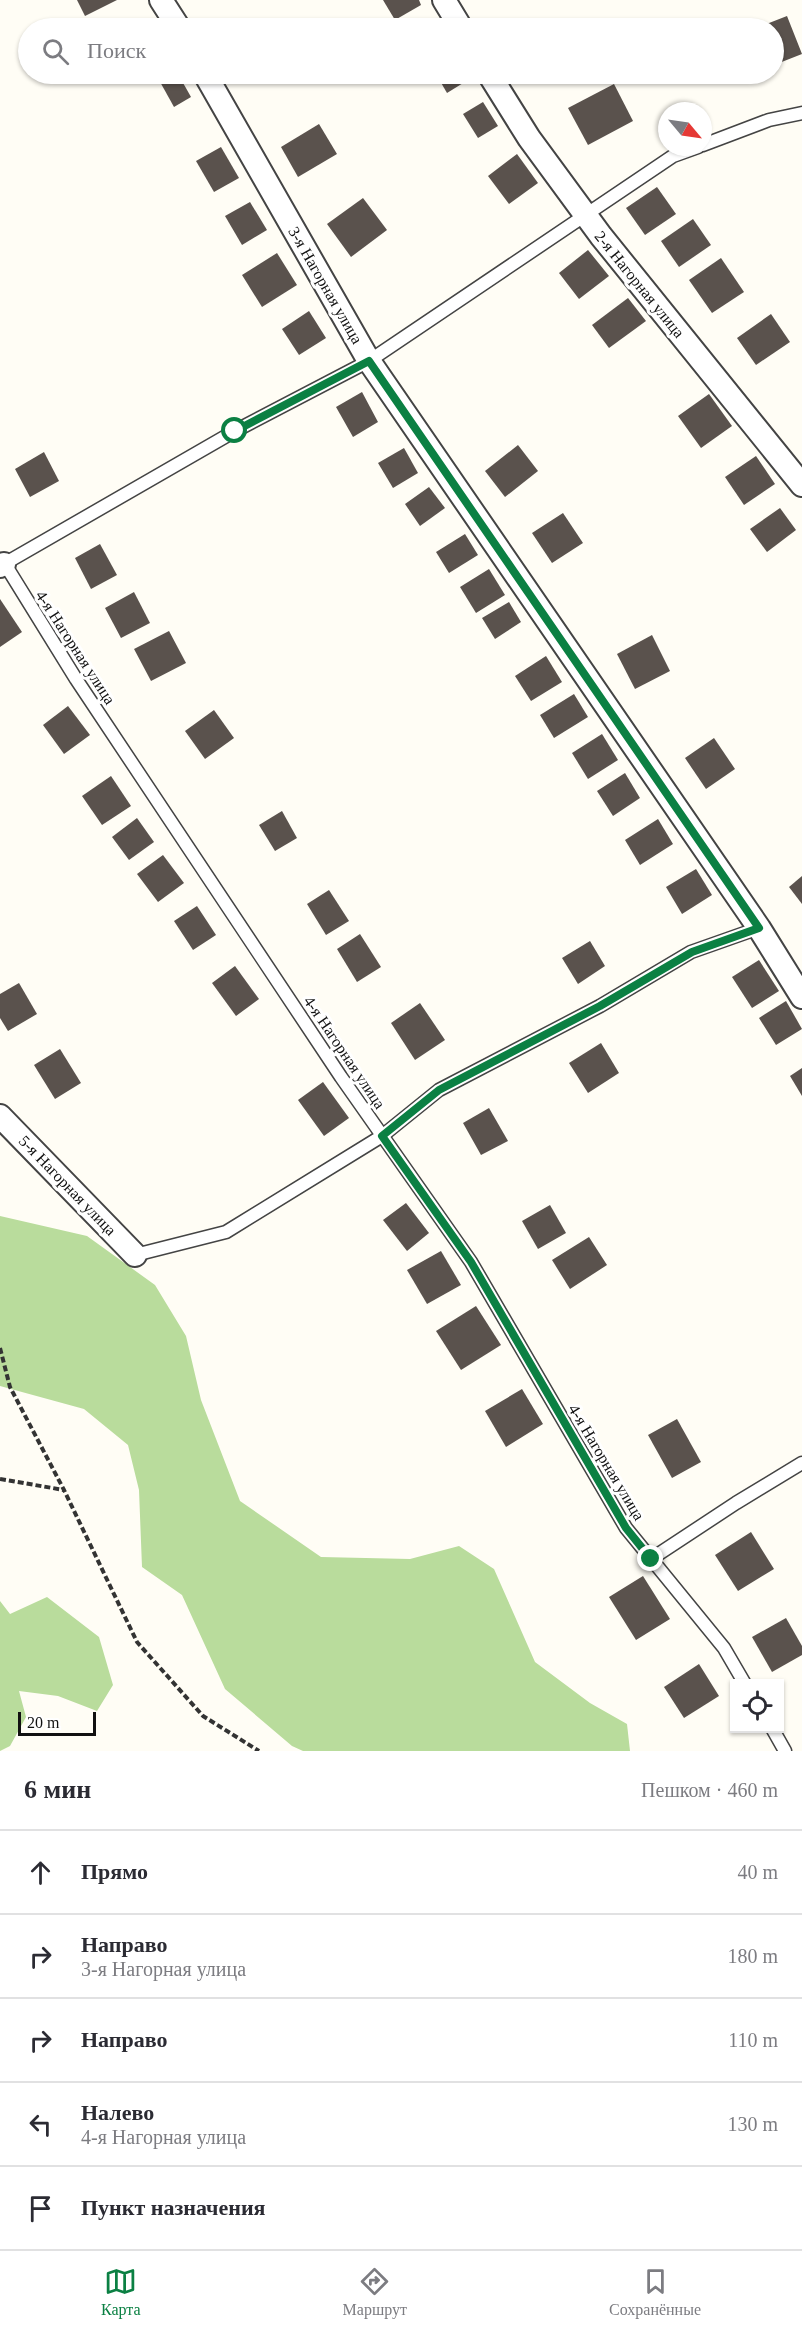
<!DOCTYPE html>
<html lang="ru">
<meta charset="utf-8">
<style>
body{margin:0;font-family:Georgia,serif;background:#f7f7f7;color:#2b2b33}
.controls{position:absolute;right:18px;bottom:18px;display:grid;overflow:hidden;border-radius:0px;box-shadow:0 2px 4px #0004}
.controls button{width:54px;height:54px;display:grid;place-items:center;padding:0;border:0;border-bottom:2px solid #e1e1e2;background:#fff;color:#2b2b33;font:30px sans-serif}
.compass{position:absolute;left:658px;top:102px;width:54px;height:54px;border-radius:50%;background:#fff;box-shadow:0 2px 4px #0004;rotate:119deg}
.scale{position:absolute;left:18px;bottom:15px;width:78px;box-sizing:border-box;padding-left:6px;border:3px solid #111;border-top:0;font-size:16px;line-height:21px;white-space:nowrap;color:#111;-webkit-text-stroke:4px #fff;paint-order:stroke}
.stop{position:absolute;width:18px;height:18px;margin:-14px;border:4px solid #0b8043;border-radius:50%;background:#fff}
.stop.end{background:#0b8043;border-color:#fff;box-shadow:0 2px 6px #0008}
.list{margin:0;padding:0;list-style:none}
h2{display:flex;justify-content:space-between;align-items:center;height:78px;margin:0;padding:0 24px;font-size:26px}
h2 small{font-size:20px;font-weight:400;color:#7c7c81}
.list li{display:grid;grid-template-columns:39px 1fr auto;gap:18px;align-items:center;box-sizing:border-box;height:84px;padding:0 24px;border-top:2px solid #e1e1e2}
.list b{display:block;font-size:22px;white-space:nowrap}
.list p{margin:0;font-size:20px;white-space:nowrap;color:#7c7c81}
.list em{font-size:20px;font-style:normal;color:#7c7c81}
.icon{flex:none;width:33px;height:33px;fill:none;stroke:currentColor;stroke-width:2;stroke-linecap:round;stroke-linejoin:round}
.map{position:relative;flex:none;width:802px;height:1751px;overflow:hidden}
.search{position:absolute;background:#fff;box-shadow:0 2px 4px #0004;left:18px;right:18px;top:18px;height:66px;display:flex;align-items:center;gap:15px;box-sizing:border-box;padding:0 21px;border-radius:33px;color:#7c7c81;font-size:22px}
.sheet{height:498px;background:#fff}
nav{display:flex;justify-content:space-around;align-items:center;box-sizing:border-box;height:84px;border-top:2px solid #e1e1e2;background:#fff;font-size:16px;color:#7c7c81}
nav a{display:grid;justify-items:center;gap:3px}
nav .on{color:#0b8043}
.map>svg:first-child{display:block}
.forest{fill:#b9dc9c}
.building{fill:#5a524d}
.lines{fill:none;stroke-linecap:round;stroke-linejoin:round}
.service-casing{stroke:#444;stroke-width:15}
.minor-casing{stroke:#444;stroke-width:26}
.path{stroke:#333;stroke-width:4;stroke-dasharray:6 3;stroke-linecap:butt}
.service{stroke:#fff;stroke-width:12}
.minor{stroke:#fff;stroke-width:22}
.route{stroke:#0b8043;stroke-width:8}
.labels{text-anchor:middle;stroke-width:6;stroke-linejoin:round;paint-order:stroke}
.street-label{font-size:16px;fill:#111;stroke:#fff}
</style>
<div class="map">
<svg width="802" height="1751" viewBox="0 0 802 1751">
<rect width="100%" height="100%" fill="#fffdf5"/>
<g class="forest">
<polygon points="0,1216 87,1236 155,1285 186,1336 201,1400 240,1501 321,1557 410,1559 459,1546 494,1569 535,1662 590,1703 627,1724 630,1751 303,1751 292,1746 225,1689 182,1595 142,1567 139,1490 128,1445 84,1409 0,1386"/>
<polygon points="47,1597 99,1637 113,1685 97,1711 58,1696 19,1691 26,1717 10,1746 0,1751 0,1601 10,1614"/>
</g>
<g class="building">
<polygon points="77,0 117,0 85,16"/>
<polygon points="383,0 419,0 421,5 395,20"/>
<polygon points="787,16 802,54 774,65 774,28 756,28"/>
<polygon points="171,74 178,74 191,97 174,107 159,80"/>
<polygon points="436,74 464,74 468,80 447,93"/>
<polygon points="614,84 633,121 588,145 568,108"/>
<polygon points="483,102 498,126 478,138 463,114"/>
<polygon points="319,124 337,154 298,177 281,147"/>
<polygon points="221,147 239,178 214,192 196,161"/>
<polygon points="517,154 538,183 509,204 488,176"/>
<polygon points="657,187 676,214 645,235 626,208"/>
<polygon points="363,198 387,230 351,257 327,224"/>
<polygon points="250,202 267,230 242,245 225,216"/>
<polygon points="693,219 711,245 679,267 661,241"/>
<polygon points="588,250 609,276 579,299 559,273"/>
<polygon points="277,253 297,285 262,307 242,275"/>
<polygon points="721,258 744,292 712,313 689,280"/>
<polygon points="628,298 646,321 609,348 592,325"/>
<polygon points="309,311 326,338 299,355 282,329"/>
<polygon points="771,314 790,342 756,365 737,338"/>
<polygon points="362,392 378,422 353,437 336,407"/>
<polygon points="709,394 732,426 701,448 678,416"/>
<polygon points="518,445 538,471 505,497 485,471"/>
<polygon points="404,448 418,473 393,488 378,463"/>
<polygon points="44,452 59,481 30,497 15,469"/>
<polygon points="756,456 775,484 744,505 725,477"/>
<polygon points="429,487 445,508 420,526 405,504"/>
<polygon points="780,508 796,530 767,552 750,529"/>
<polygon points="563,513 583,543 552,563 532,533"/>
<polygon points="465,534 478,555 449,573 436,552"/>
<polygon points="100,544 117,575 91,589 75,558"/>
<polygon points="489,569 505,595 476,613 460,587"/>
<polygon points="134,592 150,623 121,638 105,608"/>
<polygon points="0,599 22,632 0,647"/>
<polygon points="509,602 521,622 495,639 482,618"/>
<polygon points="169,631 186,663 151,681 134,649"/>
<polygon points="652,635 670,671 635,689 617,654"/>
<polygon points="546,656 562,682 531,701 515,676"/>
<polygon points="574,694 588,717 554,738 540,715"/>
<polygon points="68,706 90,735 64,754 43,725"/>
<polygon points="214,710 234,738 205,759 185,731"/>
<polygon points="602,734 618,760 588,779 572,753"/>
<polygon points="714,738 735,769 706,789 685,758"/>
<polygon points="625,773 640,798 613,816 597,791"/>
<polygon points="111,776 131,806 102,825 82,796"/>
<polygon points="282,811 297,838 275,851 259,825"/>
<polygon points="137,818 154,842 129,860 112,837"/>
<polygon points="658,819 673,844 640,865 625,840"/>
<polygon points="163,855 184,883 158,902 137,874"/>
<polygon points="696,869 712,895 682,914 666,887"/>
<polygon points="802,876 802,904 789,887"/>
<polygon points="329,890 349,921 326,935 307,904"/>
<polygon points="197,906 216,935 193,950 174,921"/>
<polygon points="360,934 381,967 357,982 337,949"/>
<polygon points="590,941 605,966 578,984 562,958"/>
<polygon points="759,960 779,991 752,1008 732,977"/>
<polygon points="235,966 259,999 236,1016 212,983"/>
<polygon points="19,983 37,1014 8,1031 0,1018 0,994"/>
<polygon points="786,1001 802,1029 776,1045 759,1018"/>
<polygon points="420,1003 445,1040 415,1060 391,1023"/>
<polygon points="601,1043 619,1073 588,1093 569,1063"/>
<polygon points="60,1049 81,1083 55,1099 34,1065"/>
<polygon points="802,1068 802,1096 790,1076"/>
<polygon points="323,1082 349,1118 324,1136 298,1100"/>
<polygon points="489,1108 508,1141 481,1155 463,1123"/>
<polygon points="406,1203 429,1233 407,1251 383,1220"/>
<polygon points="550,1205 566,1233 538,1249 522,1221"/>
<polygon points="589,1237 607,1265 570,1289 552,1260"/>
<polygon points="441,1251 461,1285 427,1304 407,1270"/>
<polygon points="476,1306 501,1345 461,1370 436,1331"/>
<polygon points="522,1389 543,1424 506,1447 485,1411"/>
<polygon points="677,1419 701,1462 672,1478 648,1435"/>
<polygon points="751,1532 774,1569 738,1591 715,1555"/>
<polygon points="643,1576 670,1619 636,1640 609,1597"/>
<polygon points="786,1618 802,1646 802,1655 772,1672 752,1637"/>
<polygon points="699,1664 719,1696 684,1718 664,1687"/>
</g>
<g class="lines">
<g class="service-casing">
<g id="service">
<polyline points="703,145 769,120 802,113"/>
<polyline points="3,561 76,679 341,1077 471,1262 626,1528 724,1648 745,1684"/>
<polyline points="4,564 235,431 369,361 673,156 698,147"/>
<polyline points="135,1255 226,1232 382,1136 439,1090 600,1006 691,952 759,928"/>
<polyline points="651,1559 736,1503 802,1463"/>
<polyline points="772,1728 785,1751"/>
</g>
</g>
<g class="minor-casing">
<g id="minor">
<polyline points="161,0 179,28"/>
<polyline points="444,0 461,28"/>
<polyline points="205,74 369,361 759,928 802,997"/>
<polyline points="489,74 529,138 601,236 802,485"/>
<polyline points="0,566 4,564"/>
<polyline points="0,1116 135,1255"/>
</g>
</g>
<g class="path">
<polyline points="0,1348 10,1387 64,1490 137,1642 203,1716 259,1751"/>
<polyline points="0,1479 64,1490"/>
</g>
<use href="#service" class="service"/>
<use href="#minor" class="minor"/>
</g>
<g class="lines">
<polyline class="route" points="235,431 369,361 759,928 692,952 600,1006 439,1090 382,1136 471,1262 626,1528 651,1559"/>
</g>
<g class="labels">
<g class="street-label">
<text transform="translate(640 284) rotate(51)" y="6">2-я Нагорная улица</text>
<text transform="translate(326 285) rotate(60)" y="6">3-я Нагорная улица</text>
<text transform="translate(76 647) rotate(57)" y="6">4-я Нагорная улица</text>
<text transform="translate(345 1052) rotate(56)" y="6">4-я Нагорная улица</text>
<text transform="translate(68 1185) rotate(46)" y="6">5-я Нагорная улица</text>
<text transform="translate(607 1462) rotate(59)" y="6">4-я Нагорная улица</text>
</g>
</g>
</svg>
<div class="controls">
<button><svg class="icon" aria-label="locate" viewBox="0 0 24 24"><circle cx="12" cy="12" r="6"/><path d="M12 2v4M12 18v4M2 12h4M18 12h4"/></svg></button>
</div>
<svg class="compass" viewBox="-18 -18 36 36"><path d="M0-13l5 13h-10z" fill="#e53935"/><path d="M0 13l5-13h-10z" fill="#7c7c81"/></svg>
<div class="scale">20 m</div>
<div class="stop" style="left:235px;top:431px"></div>
<div class="stop end" style="left:651px;top:1559px"></div>
<div class="search"><svg class="icon" aria-label="search" viewBox="0 0 24 24"><circle cx="10" cy="10" r="6"/><path d="M15 15l6 6"/></svg>Поиск</div>
</div>
<section class="sheet">
<h2>6 мин<small>Пешком · 460 m</small></h2>
<ul class="list">
<li><svg class="icon" aria-label="ahead" viewBox="0 0 24 24"><path d="M12 20V5M6 11l6-6 6 6"/></svg><div><b>Прямо</b></div><em>40 m</em></li>
<li><svg class="icon" aria-label="right" viewBox="0 0 24 24"><path d="M7 20v-9h11M14 6l5 5-5 5"/></svg><div><b>Направо</b><p>3-я Нагорная улица</p></div><em>180 m</em></li>
<li><svg class="icon" aria-label="right" viewBox="0 0 24 24"><path d="M7 20v-9h11M14 6l5 5-5 5"/></svg><div><b>Направо</b></div><em>110 m</em></li>
<li><svg class="icon" aria-label="left" viewBox="0 0 24 24"><path d="M17 20v-9H6M10 6l-5 5 5 5"/></svg><div><b>Налево</b><p>4-я Нагорная улица</p></div><em>130 m</em></li>
<li><svg class="icon" aria-label="arrive" viewBox="0 0 24 24"><path d="M6 21V4h12l-3 4 3 4H6"/></svg><div><b>Пункт назначения</b></div></li>
</ul>
</section>
<nav>
<a class="on"><svg class="icon" aria-label="map" viewBox="0 0 24 24"><path d="M3 6l6-2 6 2 6-2v14l-6 2-6-2-6 2zM9 4v14M15 6v14"/></svg>Карта</a>
<a><svg class="icon" aria-label="directions" viewBox="0 0 24 24"><path d="M12 3l9 9-9 9-9-9zM9 14v-3h6M13 9l2 2-2 2"/></svg>Маршрут</a>
<a><svg class="icon" aria-label="saved" viewBox="0 0 24 24"><path d="M7 4h10v16l-5-4-5 4z"/></svg>Сохранённые</a>
</nav>
